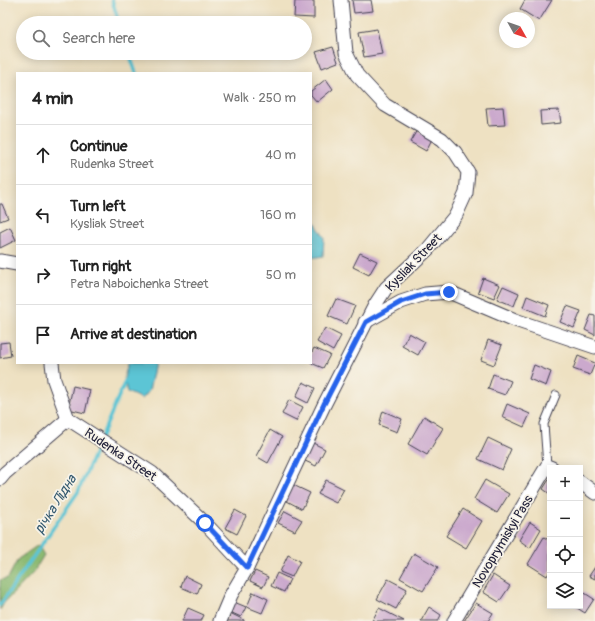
<!DOCTYPE html>
<meta charset="utf-8">
<style>
body{margin:0;font-family:Pangolin,sans-serif;background:#f6f6f6;color:#222}
.controls{position:absolute;right:12px;bottom:12px;display:grid;overflow:hidden;border-radius:0px;box-shadow:0 2px 10px #0003}
.controls button{width:36px;height:36px;display:grid;place-items:center;padding:0;border:0;border-bottom:1px solid #e0e0e0;background:#fff;color:#222;font:20px sans-serif}
.compass{position:absolute;left:499px;top:12px;width:36px;height:36px;border-radius:50%;background:#fff;box-shadow:0 2px 10px #0003;rotate:130deg}
.stop{position:absolute;width:12px;height:12px;margin:-9px;border:3px solid #2563eb;border-radius:50%;background:#fff}
.stop.end{background:#2563eb;border-color:#fff;box-shadow:0 1px 4px #0008}
.list{margin:0;padding:0;list-style:none}
h2{display:flex;justify-content:space-between;align-items:center;height:52px;margin:0;padding:0 16px;font-size:17px}
h2 small{font-size:13px;font-weight:400;color:#767676}
.list li{display:grid;grid-template-columns:26px 1fr auto;gap:12px;align-items:center;box-sizing:border-box;height:60px;padding:0 16px;border-top:1px solid #e0e0e0}
.list b{display:block;font-size:15px;white-space:nowrap}
.list p{margin:0;font-size:13px;white-space:nowrap;color:#767676}
.list em{font-size:13px;font-style:normal;color:#767676}
.icon{flex:none;width:22px;height:22px;fill:none;stroke:currentColor;stroke-width:2;stroke-linecap:round;stroke-linejoin:round}
.map{position:relative;flex:none;width:595px;height:621px;overflow:hidden}
.search{position:absolute;background:#fff;box-shadow:0 2px 10px #0003;left:16px;top:16px;width:296px;height:44px;display:flex;align-items:center;gap:10px;box-sizing:border-box;padding:0 14px;border-radius:22px;color:#767676;font-size:15px}
.panel{position:absolute;background:#fff;box-shadow:0 2px 10px #0003;left:16px;top:72px;width:296px;height:292px;border-radius:0px}
.map>svg:first-child{display:block}
.forest{fill:#8cb972;stroke:#576e56}
.water{fill:#5bc5d5;stroke:#3e7488}
.lines{fill:none;stroke-linecap:round;stroke-linejoin:round}
.stream{stroke:#5bc5d5;stroke-width:3.5}
.building{fill:#cba9cd}
.lane-casing{stroke:#413f4f;stroke-width:9}
.street-casing{stroke:#413f4f;stroke-width:15}
.lane{stroke:#fff;stroke-width:7}
.street{stroke:#fff;stroke-width:13}
.route{stroke:#2563eb;stroke-width:5}
.labels{text-anchor:middle;stroke-width:3.5;stroke-linejoin:round;paint-order:stroke}
.street-label{font-size:13px;fill:#22223b;stroke:#f7f3e8}
.water-label{font-size:14px;font-style:italic;fill:#365b71;stroke:#f7f3e8}
</style>
<div class="map">
<svg width="595" height="621" viewBox="0 0 595 621">
<rect width="100%" height="100%" fill="#f7f3e8"/>
<filter id="ink" filterUnits="userSpaceOnUse"><feTurbulence type="fractalNoise" baseFrequency=".025" numOctaves="2"/><feDisplacementMap in="SourceGraphic" scale="8" xChannelSelector="R" yChannelSelector="G"/><feConvolveMatrix kernelMatrix="1 2 1 2 8 2 1 2 1" color-interpolation-filters="sRGB"/></filter>
<filter id="wash" filterUnits="userSpaceOnUse"><feTurbulence type="fractalNoise" baseFrequency=".012" numOctaves="4" result="noise"/><feDisplacementMap in="SourceGraphic" scale="16" xChannelSelector="R" yChannelSelector="G"/><feGaussianBlur stdDeviation="0.9" result="paint"/><feColorMatrix in="noise" values="0 0 0 0 0 0 0 0 0 0 0 0 0 0 0 0 0 1.4 0 .05"/><feComposite in="paint" operator="in"/></filter>
<g filter="url(#wash)">
<rect width="100%" height="100%" fill="#eee1c2"/>
<polygon class="forest" points="38,545 44,555 33,573 4,603 0,610 0,580 8,578 18,559"/>
<g class="water">
<polygon points="315,223 324,237 323,256 311,258 311,224"/>
<polygon points="128,363 155,363 149,391 142,399 127,392 124,378"/>
</g>
<g class="lines">
<g class="stream">
<polyline points="112,0 119,23"/>
<polyline points="129,53 136,73"/>
<polyline points="101,438 126,379"/>
<polyline points="0,605 78,492 99,443"/>
</g>
</g>
<g id="blocks">
<g class="building">
<polygon points="352,0 371,0 373,11 354,13"/>
<polygon points="525,0 552,0 539,21 520,9"/>
<polygon points="295,1 314,1 314,18 294,17"/>
<polygon points="377,29 382,54 364,57 359,32"/>
<polygon points="333,47 338,62 322,68 316,52"/>
<polygon points="326,79 333,89 317,102 311,95 311,91"/>
<polygon points="503,107 505,125 488,126 486,108"/>
<polygon points="559,110 561,123 541,125 540,111"/>
<polygon points="417,130 432,139 426,151 410,142"/>
<polygon points="0,204 2,204 8,218 0,221"/>
<polygon points="10,227 16,240 0,248 0,232"/>
<polygon points="360,253 377,261 369,275 353,267"/>
<polygon points="483,278 500,285 494,298 478,292"/>
<polygon points="503,286 519,293 514,306 497,299"/>
<polygon points="527,296 549,305 545,316 523,307"/>
<polygon points="336,299 355,306 347,324 328,316"/>
<polygon points="567,306 581,311 574,328 560,322"/>
<polygon points="591,315 595,316 595,335 585,330"/>
<polygon points="325,328 341,336 333,351 317,342"/>
<polygon points="409,333 425,342 418,355 402,346"/>
<polygon points="488,340 502,345 494,365 481,360"/>
<polygon points="9,342 11,356 0,358 0,343"/>
<polygon points="314,348 330,355 323,368 311,363 311,354"/>
<polygon points="578,356 595,363 590,375 573,369"/>
<polygon points="534,365 551,372 546,386 529,379"/>
<polygon points="493,374 511,381 505,395 488,389"/>
<polygon points="303,382 315,388 308,403 296,397"/>
<polygon points="73,386 90,390 85,413 68,409"/>
<polygon points="289,400 303,407 296,421 282,414"/>
<polygon points="507,404 530,414 524,427 502,417"/>
<polygon points="383,411 402,419 397,432 379,425"/>
<polygon points="424,416 443,428 427,455 408,444"/>
<polygon points="270,430 282,437 268,463 256,456"/>
<polygon points="488,438 511,449 502,470 478,459"/>
<polygon points="313,443 325,449 316,466 303,460"/>
<polygon points="550,478 550,494 543,489"/>
<polygon points="326,480 344,489 336,503 318,494"/>
<polygon points="485,480 509,494 497,513 474,499"/>
<polygon points="293,485 310,493 302,509 285,500"/>
<polygon points="463,509 482,521 466,548 446,536"/>
<polygon points="235,510 246,516 237,534 225,528"/>
<polygon points="285,511 302,520 295,531 278,523"/>
<polygon points="530,522 541,529 530,548 519,540"/>
<polygon points="544,537 550,541 550,571 547,576 528,564"/>
<polygon points="414,553 438,567 423,591 400,578"/>
<polygon points="288,555 300,561 292,577 280,572"/>
<polygon points="595,567 595,579 589,576"/>
<polygon points="255,571 268,577 263,587 250,581"/>
<polygon points="277,573 290,579 284,592 271,586"/>
<polygon points="493,575 510,586 499,602 483,592"/>
<polygon points="185,576 201,584 197,594 181,587"/>
<polygon points="388,579 407,589 396,609 377,599"/>
<polygon points="580,590 594,599 585,613 574,606 580,606"/>
<polygon points="253,592 268,599 262,613 247,607"/>
<polygon points="234,602 246,607 241,617 230,612"/>
<polygon points="476,603 493,613 488,621 464,621"/>
<polygon points="429,607 441,615 438,621 421,621"/>
<polygon points="188,608 204,615 201,621 182,621"/>
<polygon points="379,608 404,621 372,621"/>
<polygon points="230,613 244,620 244,621 226,621"/>
</g>
</g>
</g>
<g filter="url(#ink)">
<use href="#blocks" fill-opacity="0" stroke="#413f4f" stroke-width="1"/>
<g class="lines">
<g class="lane-casing">
<polyline id="lane" points="547,466 544,424 556,395"/>
</g>
<g class="street-casing">
<g id="street">
<polyline points="0,261 17,264"/>
<polyline points="365,322 401,302 425,294 449,292 515,320 595,347"/>
<polyline points="52,363 54,380 68,419 152,473 205,523 247,568"/>
<polyline points="0,479 5,473 68,419"/>
<polyline points="580,482 595,493"/>
<polyline points="220,621 231,595 247,568 324,405 375,305 386,288 428,249 456,215 466,193 468,172 455,152 442,139 385,105 357,75 346,53 341,0"/>
<polyline points="454,621 547,466 552,468"/>
</g>
</g>
<use href="#lane" class="lane"/>
<use href="#street" class="street"/>
</g>
</g>
<g class="lines" filter="url(#ink)">
<polyline class="route" points="205,523 247,568 324,404 366,322 401,302 425,294 449,292"/>
</g>
<g class="labels">
<g class="street-label">
<text transform="translate(413 262) rotate(-46)" y="5">Kysliak Street</text>
<text transform="translate(121 454) rotate(34)" y="5">Rudenka Street</text>
<text transform="translate(502 541) rotate(-59)" y="5">Novoprymiskyi Pass</text>
</g>
<g class="water-label">
<text transform="translate(55 504) rotate(-58)" y="5">річка Лідна</text>
</g>
</g>
</svg>
<div class="controls">
<button>+</button>
<button>−</button>
<button><svg class="icon" aria-label="locate" viewBox="0 0 24 24"><circle cx="12" cy="12" r="6"/><path d="M12 2v4M12 18v4M2 12h4M18 12h4"/></svg></button>
<button><svg class="icon" aria-label="layers" viewBox="0 0 24 24"><path d="M12 4l9 5-9 5-9-5zM3 14l9 5 9-5"/></svg></button>
</div>
<svg class="compass" viewBox="-18 -18 36 36"><path d="M0-13l5 13h-10z" fill="#e53935"/><path d="M0 13l5-13h-10z" fill="#767676"/></svg>
<div class="stop" style="left:205px;top:523px"></div>
<div class="stop end" style="left:449px;top:292px"></div>
<div class="search"><svg class="icon" aria-label="search" viewBox="0 0 24 24"><circle cx="10" cy="10" r="6"/><path d="M15 15l6 6"/></svg>Search here</div>
<section class="panel">
<h2>4 min<small>Walk · 250 m</small></h2>
<ul class="list">
<li><svg class="icon" aria-label="ahead" viewBox="0 0 24 24"><path d="M12 20V5M6 11l6-6 6 6"/></svg><div><b>Continue</b><p>Rudenka Street</p></div><em>40 m</em></li>
<li><svg class="icon" aria-label="left" viewBox="0 0 24 24"><path d="M17 20v-9H6M10 6l-5 5 5 5"/></svg><div><b>Turn left</b><p>Kysliak Street</p></div><em>160 m</em></li>
<li><svg class="icon" aria-label="right" viewBox="0 0 24 24"><path d="M7 20v-9h11M14 6l5 5-5 5"/></svg><div><b>Turn right</b><p>Petra Naboichenka Street</p></div><em>50 m</em></li>
<li><svg class="icon" aria-label="arrive" viewBox="0 0 24 24"><path d="M6 21V4h12l-3 4 3 4H6"/></svg><div><b>Arrive at destination</b></div></li>
</ul>
</section>
</div>
